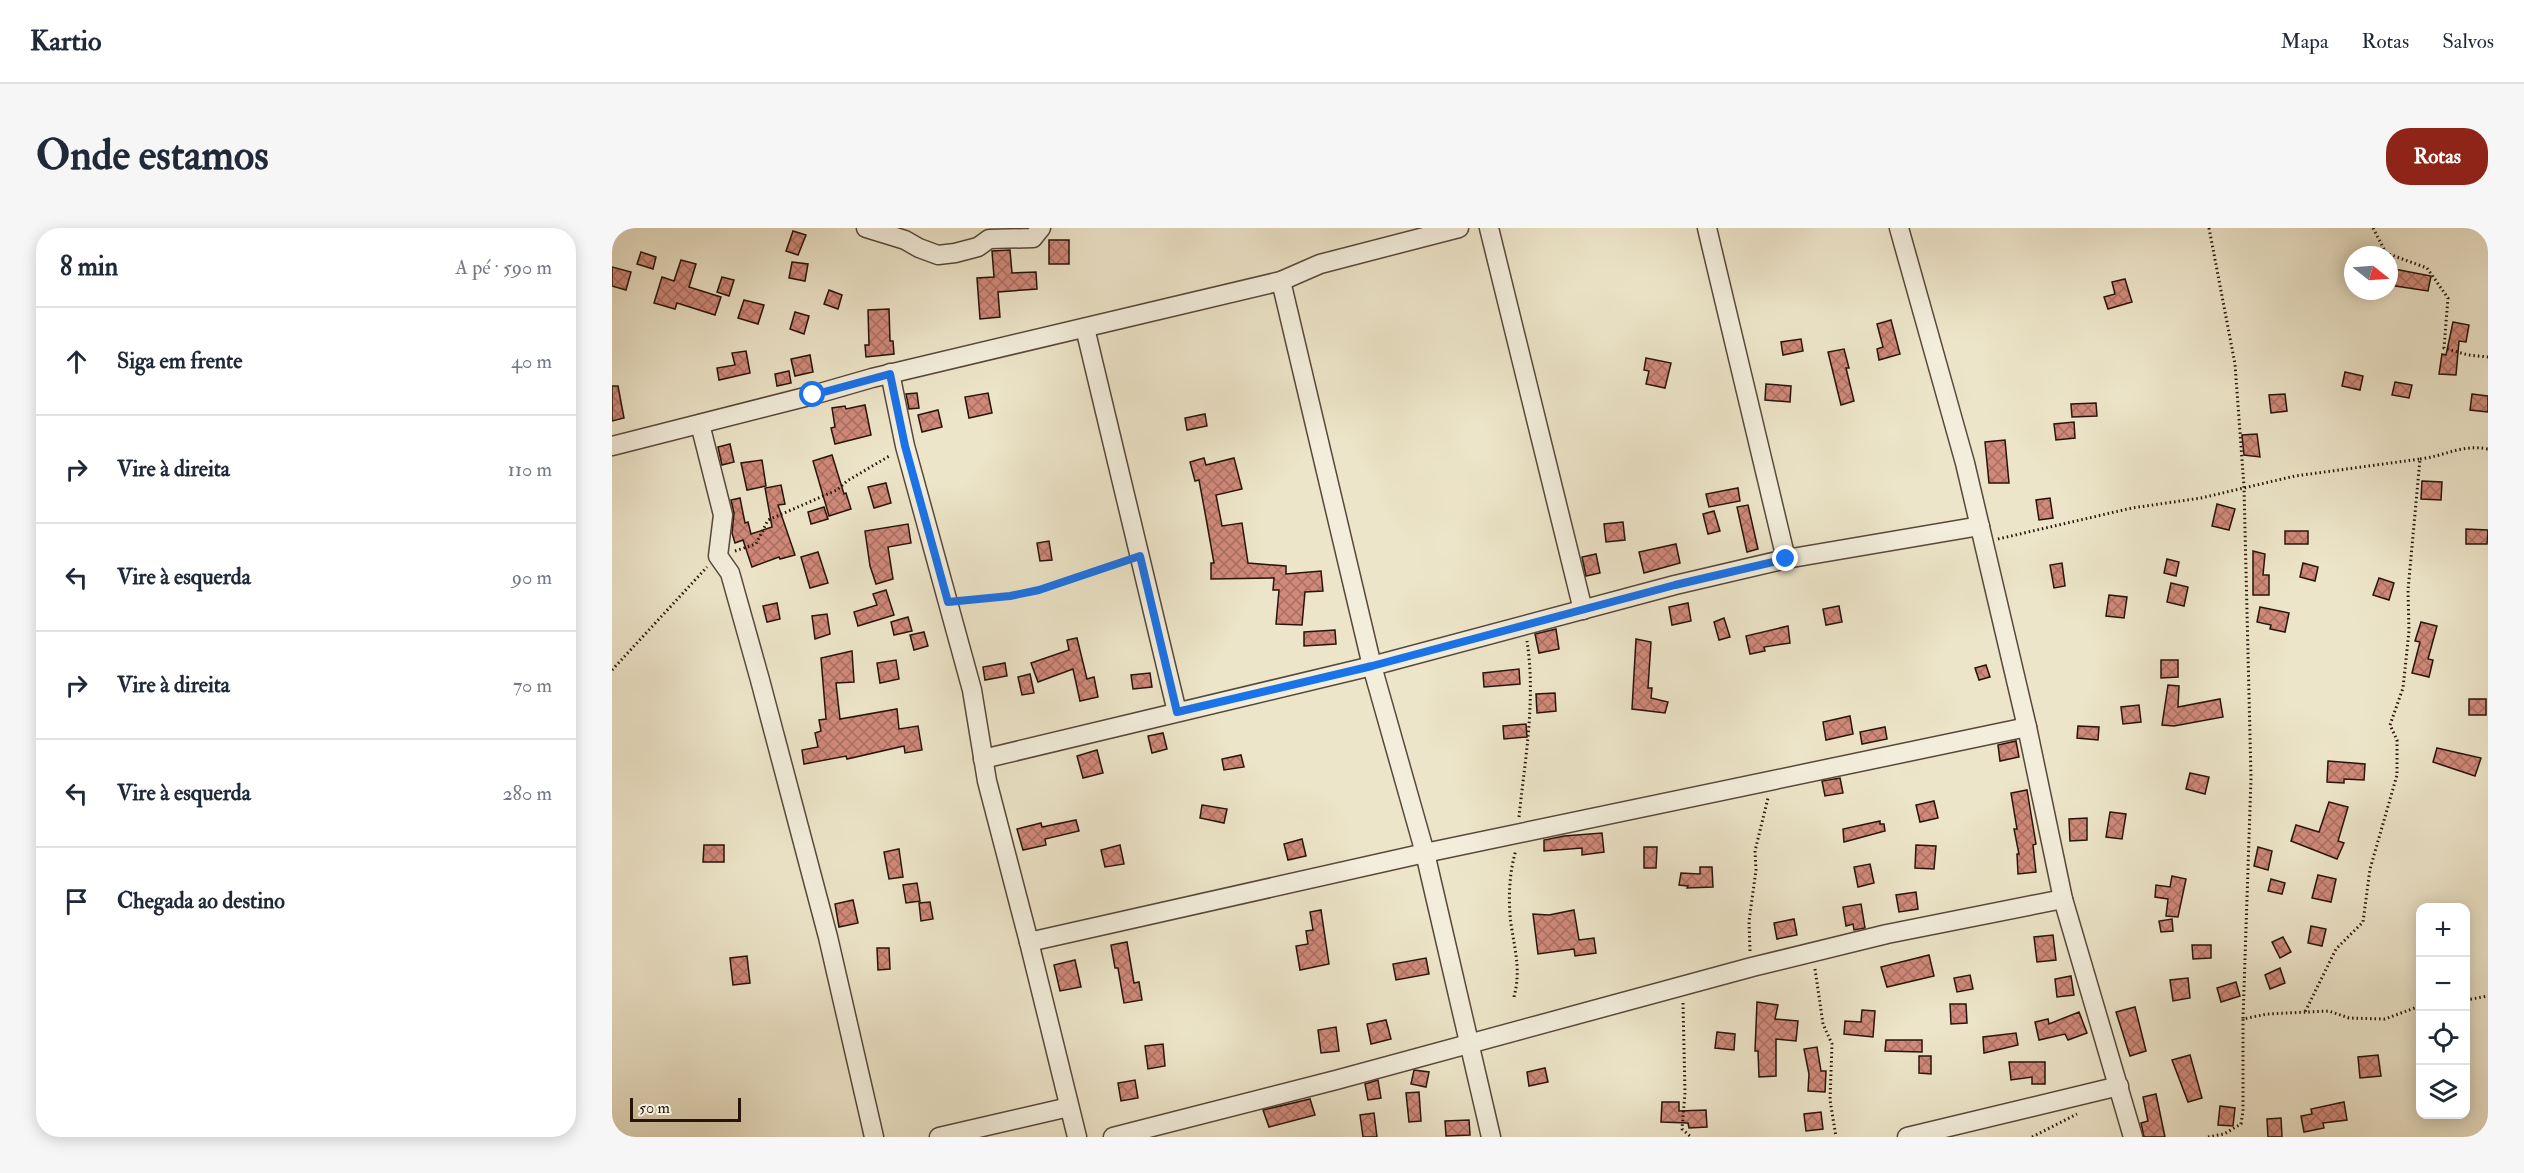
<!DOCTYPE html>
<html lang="pt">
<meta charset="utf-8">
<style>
body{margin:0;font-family:"IM FELL Double Pica",serif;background:#f6f6f7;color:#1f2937}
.controls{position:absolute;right:18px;bottom:18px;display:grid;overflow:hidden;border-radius:12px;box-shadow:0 3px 15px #0003}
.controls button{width:54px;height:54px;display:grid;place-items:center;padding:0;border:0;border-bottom:2px solid #e0e1e3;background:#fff;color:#1f2937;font:30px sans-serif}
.compass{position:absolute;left:1732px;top:18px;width:54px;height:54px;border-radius:50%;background:#fff;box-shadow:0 3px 15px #0003;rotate:107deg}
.scale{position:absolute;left:18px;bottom:15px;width:111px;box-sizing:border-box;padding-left:6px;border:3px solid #28130a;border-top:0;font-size:16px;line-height:21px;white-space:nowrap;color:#28130a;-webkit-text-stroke:4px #f3eedc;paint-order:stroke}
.stop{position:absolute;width:18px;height:18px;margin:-14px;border:4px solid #1a73e8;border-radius:50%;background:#fff}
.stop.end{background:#1a73e8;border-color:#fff;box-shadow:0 2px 6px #0008}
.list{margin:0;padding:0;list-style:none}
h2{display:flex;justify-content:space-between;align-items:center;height:78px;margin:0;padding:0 24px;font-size:26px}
h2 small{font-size:20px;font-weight:400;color:#747a83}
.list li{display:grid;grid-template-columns:39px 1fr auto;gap:18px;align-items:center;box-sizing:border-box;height:108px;padding:0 24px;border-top:2px solid #e0e1e3}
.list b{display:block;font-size:22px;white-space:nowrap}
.list em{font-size:20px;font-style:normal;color:#747a83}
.icon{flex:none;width:33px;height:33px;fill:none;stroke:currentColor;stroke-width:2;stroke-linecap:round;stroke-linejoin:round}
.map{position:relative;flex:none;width:1876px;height:909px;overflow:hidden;border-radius:24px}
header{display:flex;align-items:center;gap:36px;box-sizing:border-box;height:84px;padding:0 30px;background:#fff;border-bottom:2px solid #e0e1e3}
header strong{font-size:28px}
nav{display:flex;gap:33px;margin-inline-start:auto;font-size:21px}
.intro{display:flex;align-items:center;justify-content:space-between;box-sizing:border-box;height:144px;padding:0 36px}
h1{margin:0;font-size:42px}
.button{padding:15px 27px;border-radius:24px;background:#8f2418;color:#fff;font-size:21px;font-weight:700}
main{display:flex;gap:36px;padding:0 36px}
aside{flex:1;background:#fff;border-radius:24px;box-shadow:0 3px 15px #0003}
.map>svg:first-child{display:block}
.building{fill:url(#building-cross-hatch);stroke:#28130a;stroke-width:1.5}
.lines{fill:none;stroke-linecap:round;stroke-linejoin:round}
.minor-casing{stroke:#59483a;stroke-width:21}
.path{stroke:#28130a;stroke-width:3;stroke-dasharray:1.5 3;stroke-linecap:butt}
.minor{stroke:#f3eedc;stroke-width:18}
.route{stroke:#1a73e8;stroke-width:8}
</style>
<header>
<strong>Kartio</strong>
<nav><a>Mapa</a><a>Rotas</a><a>Salvos</a></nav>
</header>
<div class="intro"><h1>Onde estamos</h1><a class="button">Rotas</a></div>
<main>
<aside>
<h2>8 min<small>A pé · 590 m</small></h2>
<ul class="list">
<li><svg class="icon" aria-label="ahead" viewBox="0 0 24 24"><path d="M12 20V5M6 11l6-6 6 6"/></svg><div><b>Siga em frente</b></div><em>40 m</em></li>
<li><svg class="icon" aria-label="right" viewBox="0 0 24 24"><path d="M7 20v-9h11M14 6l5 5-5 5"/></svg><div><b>Vire à direita</b></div><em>110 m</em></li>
<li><svg class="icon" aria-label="left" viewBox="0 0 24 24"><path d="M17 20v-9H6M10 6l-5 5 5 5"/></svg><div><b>Vire à esquerda</b></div><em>90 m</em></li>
<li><svg class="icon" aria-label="right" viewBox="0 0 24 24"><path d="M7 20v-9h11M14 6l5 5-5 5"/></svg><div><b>Vire à direita</b></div><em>70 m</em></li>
<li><svg class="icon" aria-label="left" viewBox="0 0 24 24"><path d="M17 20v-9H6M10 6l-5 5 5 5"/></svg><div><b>Vire à esquerda</b></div><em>280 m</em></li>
<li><svg class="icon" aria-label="arrive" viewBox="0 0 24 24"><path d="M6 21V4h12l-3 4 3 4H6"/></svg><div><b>Chegada ao destino</b></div></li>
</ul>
</aside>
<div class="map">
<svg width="1876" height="909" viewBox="0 0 1876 909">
<defs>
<pattern id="building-cross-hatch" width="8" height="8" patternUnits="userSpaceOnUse" patternTransform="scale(1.5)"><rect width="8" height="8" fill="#d0897a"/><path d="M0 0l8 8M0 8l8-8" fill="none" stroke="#a96f62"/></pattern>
</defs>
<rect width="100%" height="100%" fill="#ede5c9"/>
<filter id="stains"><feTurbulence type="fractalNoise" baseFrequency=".00333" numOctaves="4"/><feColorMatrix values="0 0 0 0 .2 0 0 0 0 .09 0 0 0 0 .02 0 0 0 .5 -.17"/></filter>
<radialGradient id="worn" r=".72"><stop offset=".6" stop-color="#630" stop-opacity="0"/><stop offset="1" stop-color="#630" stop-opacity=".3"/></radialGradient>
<g class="building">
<polygon points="181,3 194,7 186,27 174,23"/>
<rect x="437" y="12" width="20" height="24"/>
<polygon points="398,22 400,45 424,44 425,61 386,64 388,89 368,91 365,50 382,49 380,23"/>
<polygon points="29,24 44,29 41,41 25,36"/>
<polygon points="69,32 84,36 77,59 109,69 103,87 65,75 63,81 42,75 50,49 62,53"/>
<polygon points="180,34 196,36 193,53 177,50"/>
<polygon points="0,39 19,44 14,62 0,58"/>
<polygon points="1777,40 1819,48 1816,63 1777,57"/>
<polygon points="110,49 122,52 117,68 105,64"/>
<polygon points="1513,51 1520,74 1496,81 1492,69 1503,66 1500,54"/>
<polygon points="217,62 230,67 226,81 212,76"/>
<polygon points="132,72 152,77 146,96 126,90"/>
<polygon points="277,81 278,113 281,113 282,126 254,129 253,117 257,117 256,82"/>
<polygon points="183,84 197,88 192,106 178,101"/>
<polygon points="1279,92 1288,126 1267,132 1265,121 1271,119 1265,96"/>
<polygon points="1841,94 1857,97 1854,114 1847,113 1844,147 1827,146 1830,126 1834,127"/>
<polygon points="1189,111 1191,123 1171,127 1169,114"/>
<polygon points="1232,121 1237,140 1234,140 1242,173 1229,177 1216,124"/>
<polygon points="134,123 138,145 107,152 105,140 123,137 120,125"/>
<polygon points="198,127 201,144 183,148 179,131"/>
<polygon points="1034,130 1059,135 1053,160 1034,156 1037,143 1032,142"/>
<polygon points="177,143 179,155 165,158 163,146"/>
<polygon points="1733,144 1751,148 1748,162 1730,158"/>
<polygon points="1783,154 1800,157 1797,170 1780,167"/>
<polygon points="1154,156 1179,158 1178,174 1153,172"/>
<polygon points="0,158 6,158 12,190 0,193"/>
<polygon points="305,165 307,180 297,181 294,166"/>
<polygon points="376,165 380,185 357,190 353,169"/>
<polygon points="1673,166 1675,183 1659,185 1657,167"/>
<polygon points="1860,166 1876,168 1876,184 1858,182"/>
<polygon points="1484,175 1485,188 1460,189 1459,176"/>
<polygon points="253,177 259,207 223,216 219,200 223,199 220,180 233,178 234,181"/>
<polygon points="326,182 330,199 310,204 306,187"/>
<polygon points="593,186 595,198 575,202 573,190"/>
<polygon points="1462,194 1463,210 1444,212 1442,196"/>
<polygon points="1645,206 1648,229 1632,227 1630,207"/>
<polygon points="1393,212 1397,255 1377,255 1373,214"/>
<polygon points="118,216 122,234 110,237 106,219"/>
<polygon points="220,227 232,266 234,265 239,281 217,288 201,233"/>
<polygon points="592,230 594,237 622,230 630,261 604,267 610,298 630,295 636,335 674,338 674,346 709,343 711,363 693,364 690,397 664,396 667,362 661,362 662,350 599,351 599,335 602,335 594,290 587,252 583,253 578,234"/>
<polygon points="150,232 154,258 135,262 129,235"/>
<polygon points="1810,253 1830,254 1829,272 1809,271"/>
<polygon points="274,255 279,275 262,280 256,259"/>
<polygon points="169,257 173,276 166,277 183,327 168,331 167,329 140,339 131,312 123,315 120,305 122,285 119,272 128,270 133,295 136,294 139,306 160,299 153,260"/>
<polygon points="1126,260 1128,273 1097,279 1094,266"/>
<polygon points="1438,270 1441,290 1427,292 1424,272"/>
<polygon points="1605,276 1623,281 1617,302 1600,298"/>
<polygon points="1136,277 1146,321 1135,324 1125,279"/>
<polygon points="212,279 216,291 199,296 196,284"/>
<polygon points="1102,283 1108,303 1096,306 1091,286"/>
<polygon points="1011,294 1013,312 994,314 992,296"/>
<polygon points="296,296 299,315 276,319 281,351 264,356 258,338 253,303"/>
<polygon points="1854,301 1876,302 1875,316 1854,316"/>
<rect x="1673" y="303" width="23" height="13"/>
<polygon points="437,313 440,332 428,333 425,315"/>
<polygon points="1064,316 1068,335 1032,345 1027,324"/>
<polygon points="1641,323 1653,326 1651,347 1657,347 1657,367 1641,367"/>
<polygon points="206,324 216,355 198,360 189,329"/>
<polygon points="984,326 988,345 974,348 970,329"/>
<polygon points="1555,331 1567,334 1564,348 1552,345"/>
<polygon points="1450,335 1453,358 1442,360 1438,337"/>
<polygon points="1691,335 1706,339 1703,353 1688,349"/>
<polygon points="1767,350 1782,355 1777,372 1761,367"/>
<polygon points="1559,355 1576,359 1572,378 1555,374"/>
<polygon points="274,362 282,387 246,398 242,384 265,377 261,366"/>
<polygon points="1497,367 1515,369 1512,390 1494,388"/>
<polygon points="165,375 168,391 155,394 151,378"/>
<polygon points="1076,375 1079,393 1060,397 1057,379"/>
<polygon points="1227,378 1230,394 1214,397 1211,381"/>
<polygon points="1648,379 1677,385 1673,404 1658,401 1659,397 1645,394"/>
<polygon points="215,386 218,406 203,411 200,388"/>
<polygon points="296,389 300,403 282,407 279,394"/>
<polygon points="1112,390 1118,409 1107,412 1102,394"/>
<polygon points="1809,394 1825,398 1816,431 1821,432 1817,449 1800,445 1808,414 1803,413"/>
<polygon points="1176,398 1178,415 1152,419 1153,423 1138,426 1134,408"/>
<polygon points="944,401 947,421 927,425 923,406"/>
<polygon points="723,402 724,416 692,418 692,404"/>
<polygon points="312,404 316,418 302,422 298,407"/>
<polygon points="465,410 475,451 482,449 486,469 468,473 461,441 426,454 419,435 457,422 455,412"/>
<polygon points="1024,411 1039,414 1036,460 1040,460 1039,470 1056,474 1053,485 1020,481"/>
<polygon points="240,423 242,454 224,455 228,491 285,481 287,501 306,498 310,522 293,525 292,518 235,531 234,528 192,536 190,522 206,519 203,505 209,503 207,492 214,491 209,430"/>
<polygon points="284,432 287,451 268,455 265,435"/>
<polygon points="1549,432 1566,432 1566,449 1549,450"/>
<polygon points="393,435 395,448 373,452 371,439"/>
<polygon points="1374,437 1378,449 1367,452 1363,440"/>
<polygon points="907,441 908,456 872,459 871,445"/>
<polygon points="538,445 540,459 521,461 519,447"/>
<polygon points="418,446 422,465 410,467 406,449"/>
<polygon points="1556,457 1567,458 1566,479 1608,471 1611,489 1562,498 1550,497"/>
<polygon points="943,465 944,483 925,485 924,466"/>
<rect x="1857" y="471" width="17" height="16"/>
<polygon points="1527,477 1529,494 1511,496 1509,479"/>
<polygon points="1238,488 1241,506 1214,512 1211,494"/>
<polygon points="914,496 915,509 892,511 891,498"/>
<polygon points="1466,498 1487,499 1486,512 1465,510"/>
<polygon points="1273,499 1275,511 1250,516 1248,504"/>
<polygon points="551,505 555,521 540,525 536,508"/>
<polygon points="1404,513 1407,529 1388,533 1386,517"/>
<polygon points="1825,520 1869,530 1863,548 1821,534"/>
<polygon points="485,522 491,545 471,550 465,528"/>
<polygon points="629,527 632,539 612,542 610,531"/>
<polygon points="1716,533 1753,536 1752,552 1732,551 1732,555 1715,554"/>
<polygon points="1578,545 1597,549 1593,566 1574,561"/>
<polygon points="1228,550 1231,565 1213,568 1210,553"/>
<polygon points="1415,562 1424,616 1421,617 1424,644 1406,646 1405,626 1407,626 1402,601 1405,601 1399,565"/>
<polygon points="1322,573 1326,590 1308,594 1304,577"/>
<polygon points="1717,574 1736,579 1726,613 1732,615 1725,631 1679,613 1684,597 1707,604"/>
<polygon points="590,577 615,581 612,595 588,590"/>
<polygon points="1498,584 1514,586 1510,611 1494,609"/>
<polygon points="1475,590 1475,612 1458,613 1457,591"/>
<polygon points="464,592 467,603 433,611 434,617 411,622 405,601 429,595 430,599"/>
<polygon points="1268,593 1268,596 1272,596 1273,603 1232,614 1231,601"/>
<polygon points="990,605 992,624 970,627 970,620 932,623 932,612 952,608"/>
<polygon points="690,611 694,628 676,632 672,616"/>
<polygon points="92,617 112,617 112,634 91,634"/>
<polygon points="508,617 512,636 493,639 489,622"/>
<polygon points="1304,617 1324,618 1322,641 1303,640"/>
<polygon points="1032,619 1045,619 1044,640 1032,640"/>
<polygon points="1646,619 1660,623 1656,642 1642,638"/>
<polygon points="287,621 291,649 277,651 272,624"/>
<polygon points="1258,636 1262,655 1246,659 1242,639"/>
<polygon points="1088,639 1100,639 1101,659 1075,660 1076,658 1067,657 1069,645 1088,646"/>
<polygon points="1706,647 1724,651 1719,674 1700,670"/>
<polygon points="1560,648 1574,651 1566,689 1554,688 1556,671 1543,669 1544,657 1558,659"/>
<polygon points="1659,651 1673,655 1670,666 1656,663"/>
<polygon points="305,655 308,673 294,675 291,657"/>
<polygon points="1304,664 1306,681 1287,684 1284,667"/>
<polygon points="241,672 246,695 227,699 223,676"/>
<polygon points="318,674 321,691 309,693 307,675"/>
<polygon points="1249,676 1253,700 1242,702 1241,696 1234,698 1231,679"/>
<polygon points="709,682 717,736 688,742 684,718 696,716 694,703 701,702 698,684"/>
<polygon points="962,682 967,712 982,710 984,725 963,728 962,721 926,726 921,686 937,687"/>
<polygon points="1182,691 1185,707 1165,711 1162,695"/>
<polygon points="1560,691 1561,703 1549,704 1547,693"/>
<polygon points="1699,698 1714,701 1710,718 1696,715"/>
<polygon points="1441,707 1444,732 1425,734 1422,709"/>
<polygon points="1671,709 1679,724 1668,730 1660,714"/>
<polygon points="515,714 522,755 527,754 530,772 512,775 506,740 503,740 499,717"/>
<polygon points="1580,717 1599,717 1599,730 1581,731"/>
<polygon points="265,720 277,720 278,741 266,742"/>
<polygon points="1317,727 1322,748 1275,759 1269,739"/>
<polygon points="135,728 138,755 121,757 118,730"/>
<polygon points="814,730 817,746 784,752 781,736"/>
<polygon points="463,732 469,759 448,763 442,737"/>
<polygon points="1668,740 1673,755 1658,761 1653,747"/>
<polygon points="1358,747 1361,761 1345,764 1342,750"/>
<polygon points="1459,748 1462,767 1445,769 1443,751"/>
<polygon points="1576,750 1578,770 1561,773 1558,752"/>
<polygon points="1624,754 1628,768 1609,774 1605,760"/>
<polygon points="1145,774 1166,777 1163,791 1186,793 1184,813 1164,811 1164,848 1147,849 1146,823 1143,823"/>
<polygon points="1338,776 1354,776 1355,795 1339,796"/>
<polygon points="1523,779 1534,823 1518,828 1504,784"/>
<polygon points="1250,782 1263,783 1261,809 1232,806 1233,793 1249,794"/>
<polygon points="1467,784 1475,805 1456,812 1453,806 1427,812 1423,794 1436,791 1437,796"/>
<polygon points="774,792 779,811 759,816 755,796"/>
<polygon points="724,799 727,823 709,825 706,802"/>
<polygon points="1105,804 1123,806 1122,822 1103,820"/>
<polygon points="1404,805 1406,817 1372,825 1371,809"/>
<polygon points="1274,812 1310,812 1310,824 1273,823"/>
<polygon points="551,816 553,838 536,841 533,818"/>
<polygon points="1205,819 1209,843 1214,843 1213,864 1196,863 1197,846 1192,821"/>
<polygon points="1578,827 1590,870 1576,874 1560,832"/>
<polygon points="1766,827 1769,848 1748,850 1746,829"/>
<polygon points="1307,828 1319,828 1319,846 1307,845"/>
<polygon points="1397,834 1433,834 1433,856 1420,856 1420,849 1399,852"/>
<polygon points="933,840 936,854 917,858 915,844"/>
<polygon points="802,842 817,844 814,859 799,856"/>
<polygon points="523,852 526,870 509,873 506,855"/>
<polygon points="766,852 769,870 756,872 753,856"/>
<polygon points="807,864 809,893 797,894 794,865"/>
<polygon points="1544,866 1553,909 1532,909 1529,895 1536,893 1531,869"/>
<polygon points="698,871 703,887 657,899 651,882"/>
<polygon points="1050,874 1067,874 1067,883 1094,882 1095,899 1077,900 1076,895 1049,894"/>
<polygon points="1732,874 1735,892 1711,895 1712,900 1692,904 1689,888 1700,886 1699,881"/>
<polygon points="1608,878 1623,880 1621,898 1606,897"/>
<polygon points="1209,884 1211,901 1194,903 1192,886"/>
<polygon points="762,885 765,909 751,909 748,887"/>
<polygon points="1669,890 1670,909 1656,909 1655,891"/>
<polygon points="857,892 858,907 834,908 833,893"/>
</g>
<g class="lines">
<g class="minor-casing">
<g id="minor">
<polyline points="254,0 293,12 307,20 326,27 343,25 366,19 377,11 421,10 429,0"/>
<polyline points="877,0 971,382"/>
<polyline points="1095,0 1174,331"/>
<polyline points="1287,0 1353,235 1415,499 1451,671 1521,909"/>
<polyline points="669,53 760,438 813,625 879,909"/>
<polyline points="473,100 565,484"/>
<polyline points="278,145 293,218 360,462 375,553 417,714 465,909"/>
<polyline points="88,196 111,287 106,328 118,345 148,452 216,709 262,909"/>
<polyline points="0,218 201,167 260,150 669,53 708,36 847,0"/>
<polyline points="371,531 760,438 1063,357 1174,331 1368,298"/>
<polyline points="417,714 813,625 1415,499"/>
<polyline points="327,909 457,879"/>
<polyline points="501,909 724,852 1140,739 1275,706 1451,671"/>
<polyline points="1295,909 1507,858"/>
</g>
</g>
<g class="path">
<polyline points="1597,0 1623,136 1632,259 1639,550 1631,791"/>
<polyline points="1761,0 1774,25 1815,40 1836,70 1832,120 1856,127 1876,129"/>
<path d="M1808,231C1833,228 1850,216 1876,221"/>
<polyline points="1386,311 1520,280 1589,270 1683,248 1808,231 1796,362 1797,403 1791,460 1778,497 1785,512 1785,547 1758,641 1751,694 1724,721 1692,786"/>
<polyline points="123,323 144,316 156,292 225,262 235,253 279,227"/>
<polyline points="353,373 427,362 514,333"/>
<polyline points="0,442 95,339"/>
<path d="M907,589C913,531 924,472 915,413"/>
<polyline points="1138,723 1137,693 1144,642 1143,623 1156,570"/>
<polyline points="1203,741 1211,796 1220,816 1218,872 1224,909"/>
<path d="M902,769C909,742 903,723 899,696C896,672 897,645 904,622"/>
<polyline points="1854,772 1876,768"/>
<polyline points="1071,775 1073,865 1070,901 1079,909"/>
<polyline points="1420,909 1465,886"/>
<polyline points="1596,909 1612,906 1629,896 1631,883 1631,791 1655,786 1717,783 1737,790 1773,791 1808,778"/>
</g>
<use href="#minor" class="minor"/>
</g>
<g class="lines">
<polyline class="route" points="201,167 278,146 293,218 336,374 398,368 427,362 528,328 565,484 760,438 1063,357 1174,331"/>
</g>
<rect width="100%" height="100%" filter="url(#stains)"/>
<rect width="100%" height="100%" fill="url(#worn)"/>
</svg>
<div class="controls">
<button>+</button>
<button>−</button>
<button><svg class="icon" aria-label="locate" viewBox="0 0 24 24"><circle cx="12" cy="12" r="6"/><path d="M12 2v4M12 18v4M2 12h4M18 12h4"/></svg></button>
<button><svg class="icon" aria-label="layers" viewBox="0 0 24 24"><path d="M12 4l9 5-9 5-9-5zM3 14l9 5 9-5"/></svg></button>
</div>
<svg class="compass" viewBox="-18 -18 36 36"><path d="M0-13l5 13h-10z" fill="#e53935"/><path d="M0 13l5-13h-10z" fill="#747a83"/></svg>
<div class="scale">50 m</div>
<div class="stop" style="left:201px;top:167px"></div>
<div class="stop end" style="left:1174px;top:331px"></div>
</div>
</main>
